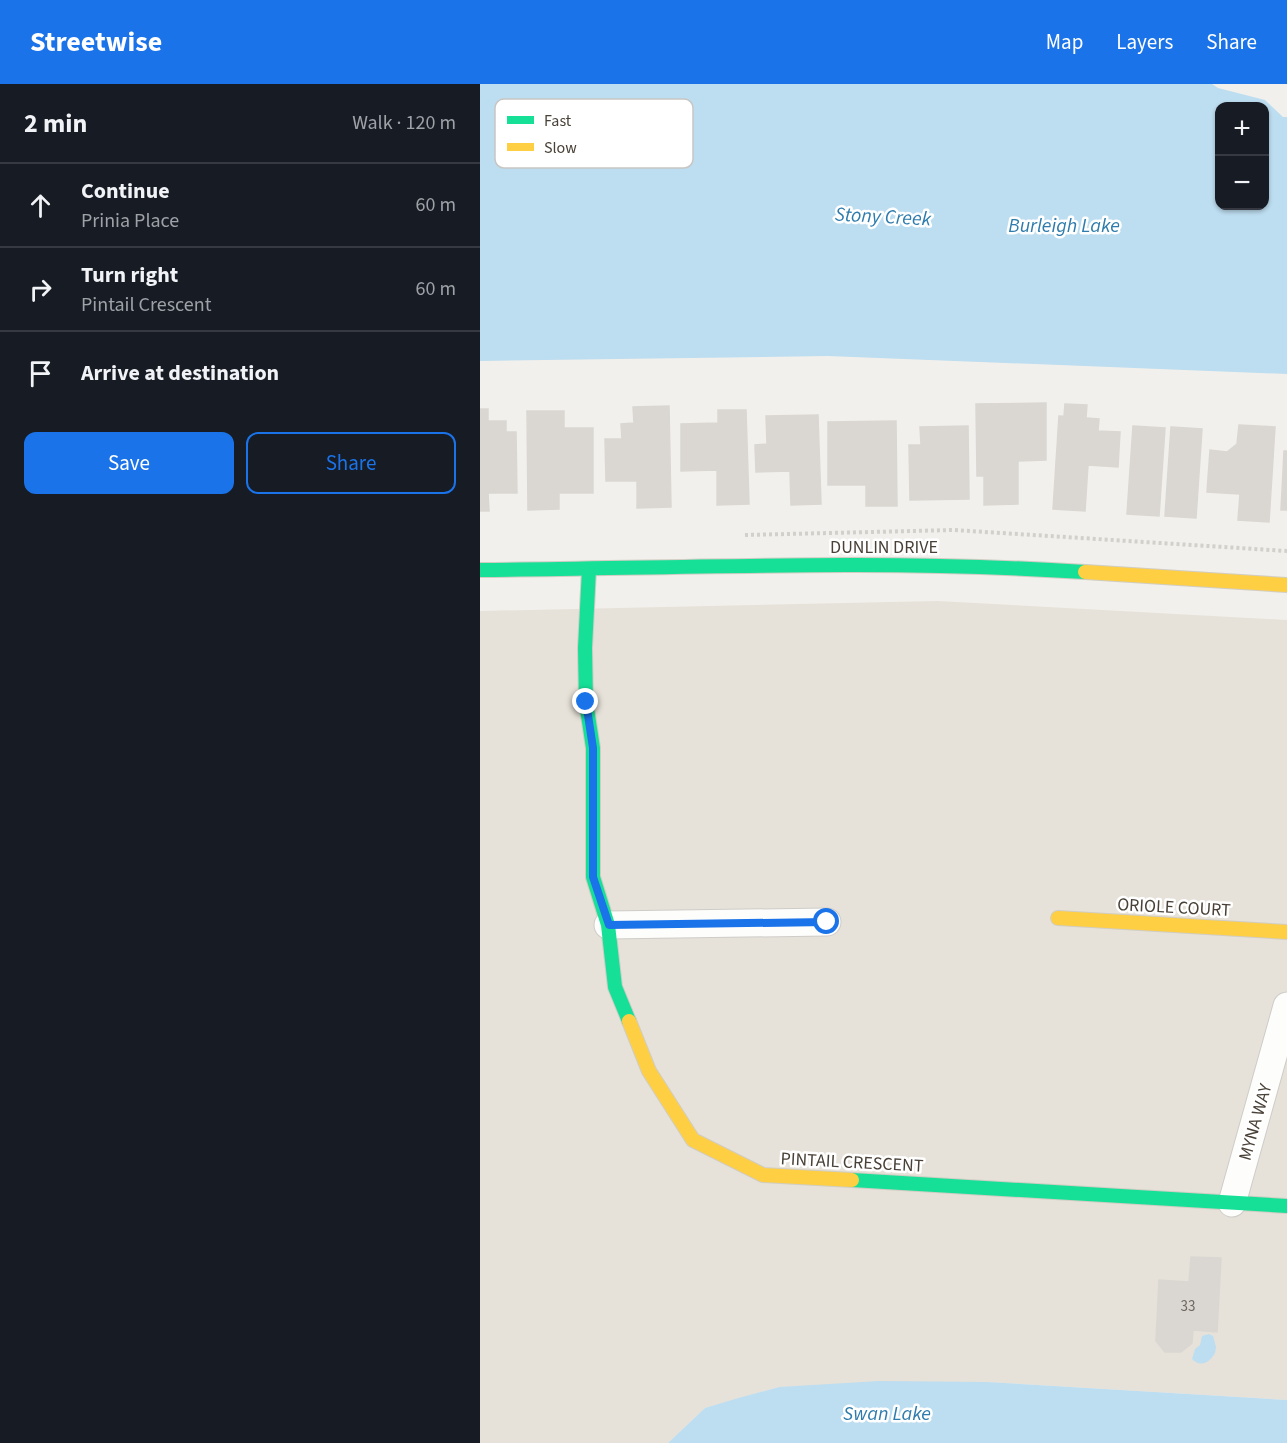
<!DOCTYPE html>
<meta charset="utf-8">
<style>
body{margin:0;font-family:"Source Sans 3",sans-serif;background:#20242c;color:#f1f3f6}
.controls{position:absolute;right:18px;top:18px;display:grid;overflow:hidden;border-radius:12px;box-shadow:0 2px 4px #0004}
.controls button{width:54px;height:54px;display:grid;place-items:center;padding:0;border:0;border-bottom:2px solid #363941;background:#171b24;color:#f1f3f6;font:30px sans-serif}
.stop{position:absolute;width:18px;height:18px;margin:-14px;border:4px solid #1a73e8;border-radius:50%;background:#fff}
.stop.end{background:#1a73e8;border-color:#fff;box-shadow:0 2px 6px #0008}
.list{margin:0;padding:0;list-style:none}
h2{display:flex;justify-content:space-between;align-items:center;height:78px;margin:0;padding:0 24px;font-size:26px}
h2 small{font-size:20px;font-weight:400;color:#9ea1a6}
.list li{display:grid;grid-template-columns:39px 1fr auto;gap:18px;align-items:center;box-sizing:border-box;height:84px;padding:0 24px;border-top:2px solid #363941}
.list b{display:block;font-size:22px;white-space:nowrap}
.list p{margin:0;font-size:20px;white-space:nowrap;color:#9ea1a6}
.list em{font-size:20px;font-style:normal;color:#9ea1a6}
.actions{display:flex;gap:12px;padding:18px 24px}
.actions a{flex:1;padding:14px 0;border:2px solid #1a73e8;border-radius:12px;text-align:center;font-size:21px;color:#1a73e8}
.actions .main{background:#1a73e8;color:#fff}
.icon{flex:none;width:33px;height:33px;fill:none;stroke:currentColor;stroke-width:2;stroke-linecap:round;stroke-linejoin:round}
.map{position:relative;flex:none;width:807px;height:1359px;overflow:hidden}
header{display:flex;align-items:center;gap:36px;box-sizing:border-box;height:84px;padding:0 30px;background:#1a73e8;color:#fff}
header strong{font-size:28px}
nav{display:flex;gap:33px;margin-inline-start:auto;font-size:21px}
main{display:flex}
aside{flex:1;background:#171b24}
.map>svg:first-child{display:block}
.residential{fill:#e6e2d9}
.water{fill:#bdddf0;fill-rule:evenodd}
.building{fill:#dad7d3;stroke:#dad7d2;stroke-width:1.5}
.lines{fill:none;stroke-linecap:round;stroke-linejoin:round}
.street-casing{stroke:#ceccc8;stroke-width:29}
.fast-casing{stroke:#d1cdc3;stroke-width:16}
.slow-casing{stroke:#d1cdc3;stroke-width:16}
.path{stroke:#d2d0cb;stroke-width:4;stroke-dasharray:3 3;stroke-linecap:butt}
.street{stroke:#fdfdfc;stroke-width:27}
.fast{stroke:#16e098;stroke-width:14}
.slow{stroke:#ffcf43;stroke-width:14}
.route{stroke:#1a73e8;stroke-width:8}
.labels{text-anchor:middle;stroke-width:5;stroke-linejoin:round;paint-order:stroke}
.number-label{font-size:15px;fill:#6f6860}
.street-label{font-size:18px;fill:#494137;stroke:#fff}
.water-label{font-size:20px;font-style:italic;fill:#2e7cad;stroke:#fff}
.key{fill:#fff;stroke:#c8c6c3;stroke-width:1.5}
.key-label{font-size:16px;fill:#494137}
</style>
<header>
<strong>Streetwise</strong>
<nav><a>Map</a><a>Layers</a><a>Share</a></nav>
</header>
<main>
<aside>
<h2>2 min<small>Walk · 120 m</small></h2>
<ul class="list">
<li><svg class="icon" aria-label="ahead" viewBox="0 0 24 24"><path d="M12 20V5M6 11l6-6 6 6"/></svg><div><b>Continue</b><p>Prinia Place</p></div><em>60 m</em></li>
<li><svg class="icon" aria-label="right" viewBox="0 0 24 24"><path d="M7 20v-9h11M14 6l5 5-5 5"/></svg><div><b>Turn right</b><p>Pintail Crescent</p></div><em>60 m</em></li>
<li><svg class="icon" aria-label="arrive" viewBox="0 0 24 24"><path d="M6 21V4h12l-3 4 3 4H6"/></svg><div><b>Arrive at destination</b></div></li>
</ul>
<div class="actions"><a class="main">Save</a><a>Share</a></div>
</aside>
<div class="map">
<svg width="807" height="1359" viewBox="0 0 807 1359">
<rect width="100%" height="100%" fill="#f2f0ec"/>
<polygon class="residential" points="458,517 807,536 807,1316 507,1298 299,1303 225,1324 188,1359 0,1359 0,527"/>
<g class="water">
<path d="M0,0H732L738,4L785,16L803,33H807V290L348,272L0,277ZM784,22V122H740V22Z"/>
<path d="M729,1250L733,1252L736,1263L735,1269C730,1278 721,1284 712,1275L715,1265L720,1261L722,1252Z"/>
<polygon points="399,1297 507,1298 807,1316 807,1359 188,1359 225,1324 255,1315 299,1303"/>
</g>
<g class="building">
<polygon points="566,319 566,376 538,377 538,420 504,421 504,392 497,392 496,320"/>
<polygon points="585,320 607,321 606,334 584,332"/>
<polygon points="189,322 191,423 157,424 157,397 126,397 125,355 142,355 141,340 154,339 153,323"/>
<polygon points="0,325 8,325 8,337 26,337 26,348 36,348 37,409 8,409 9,427 0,427"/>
<polygon points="238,326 266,326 269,420 237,421 237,386 201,387 201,340 238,339"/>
<polygon points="47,327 84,327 84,344 113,344 113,409 79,409 79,425 48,426"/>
<polygon points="338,331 341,420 311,421 310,387 276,388 275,361 287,360 286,332"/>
<polygon points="579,332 619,335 618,347 640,348 638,383 608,381 605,427 573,425"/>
<polygon points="416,337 417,422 386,422 386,401 348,401 348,338"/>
<polygon points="759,341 795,343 789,438 758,436 760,410 727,408 730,366 747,368 757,360"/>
<polygon points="488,342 489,415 430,416 429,361 441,361 440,343"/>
<polygon points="653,342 685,344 679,432 647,430"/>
<polygon points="691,343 722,345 716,434 685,432"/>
<polygon points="804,367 807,367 807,426 801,426"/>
<polygon points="711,1173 741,1174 737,1248 713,1246 712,1259 701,1268 685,1268 676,1257 679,1196 709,1198"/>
</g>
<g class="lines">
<g class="street-casing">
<g id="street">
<polyline points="128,841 347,838"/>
<polyline points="752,1119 807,922"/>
</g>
</g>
<g class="fast-casing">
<g id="fast">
<polyline points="109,485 105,564 106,618 113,664 113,793 128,841 135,903 149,937"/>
<path d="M0,486C202,484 404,475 605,488"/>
<polyline points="372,1096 807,1122"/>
</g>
</g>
<g class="slow-casing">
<g id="slow">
<polyline points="605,488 807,501"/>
<polyline points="578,834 807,848"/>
<polyline points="149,937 169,987 213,1056 283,1091 372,1096"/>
</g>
</g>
<polyline class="path" points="265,451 474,446 807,467"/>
<use href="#street" class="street"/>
<use href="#fast" class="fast"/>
<use href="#slow" class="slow"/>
</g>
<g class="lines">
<polyline class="route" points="106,618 113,664 113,793 129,841 347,838"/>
</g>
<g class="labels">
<g class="number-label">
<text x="708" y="1227">33</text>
</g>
<g class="street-label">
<text x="404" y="469">DUNLIN DRIVE</text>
<text transform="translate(694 823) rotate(3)" y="6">ORIOLE COURT</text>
<text transform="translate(775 1038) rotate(-74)" y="6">MYNA WAY</text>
<text transform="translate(372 1078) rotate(3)" y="6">PINTAIL CRESCENT</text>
</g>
<g class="water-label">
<text transform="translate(403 132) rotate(3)" y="7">Stony Creek</text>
<text x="584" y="148">Burleigh Lake</text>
<text x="407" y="1336">Swan Lake</text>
</g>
</g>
<rect x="15" y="15" width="198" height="69" rx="9" class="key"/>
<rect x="27" y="32" width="27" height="8" fill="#16e098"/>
<rect x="27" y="59" width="27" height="8" fill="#ffcf43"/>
<g class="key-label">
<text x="64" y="42">Fast</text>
<text x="64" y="69">Slow</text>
</g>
</svg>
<div class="controls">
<button>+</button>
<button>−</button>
</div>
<div class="stop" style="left:347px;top:838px"></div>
<div class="stop end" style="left:106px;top:618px"></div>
</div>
</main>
